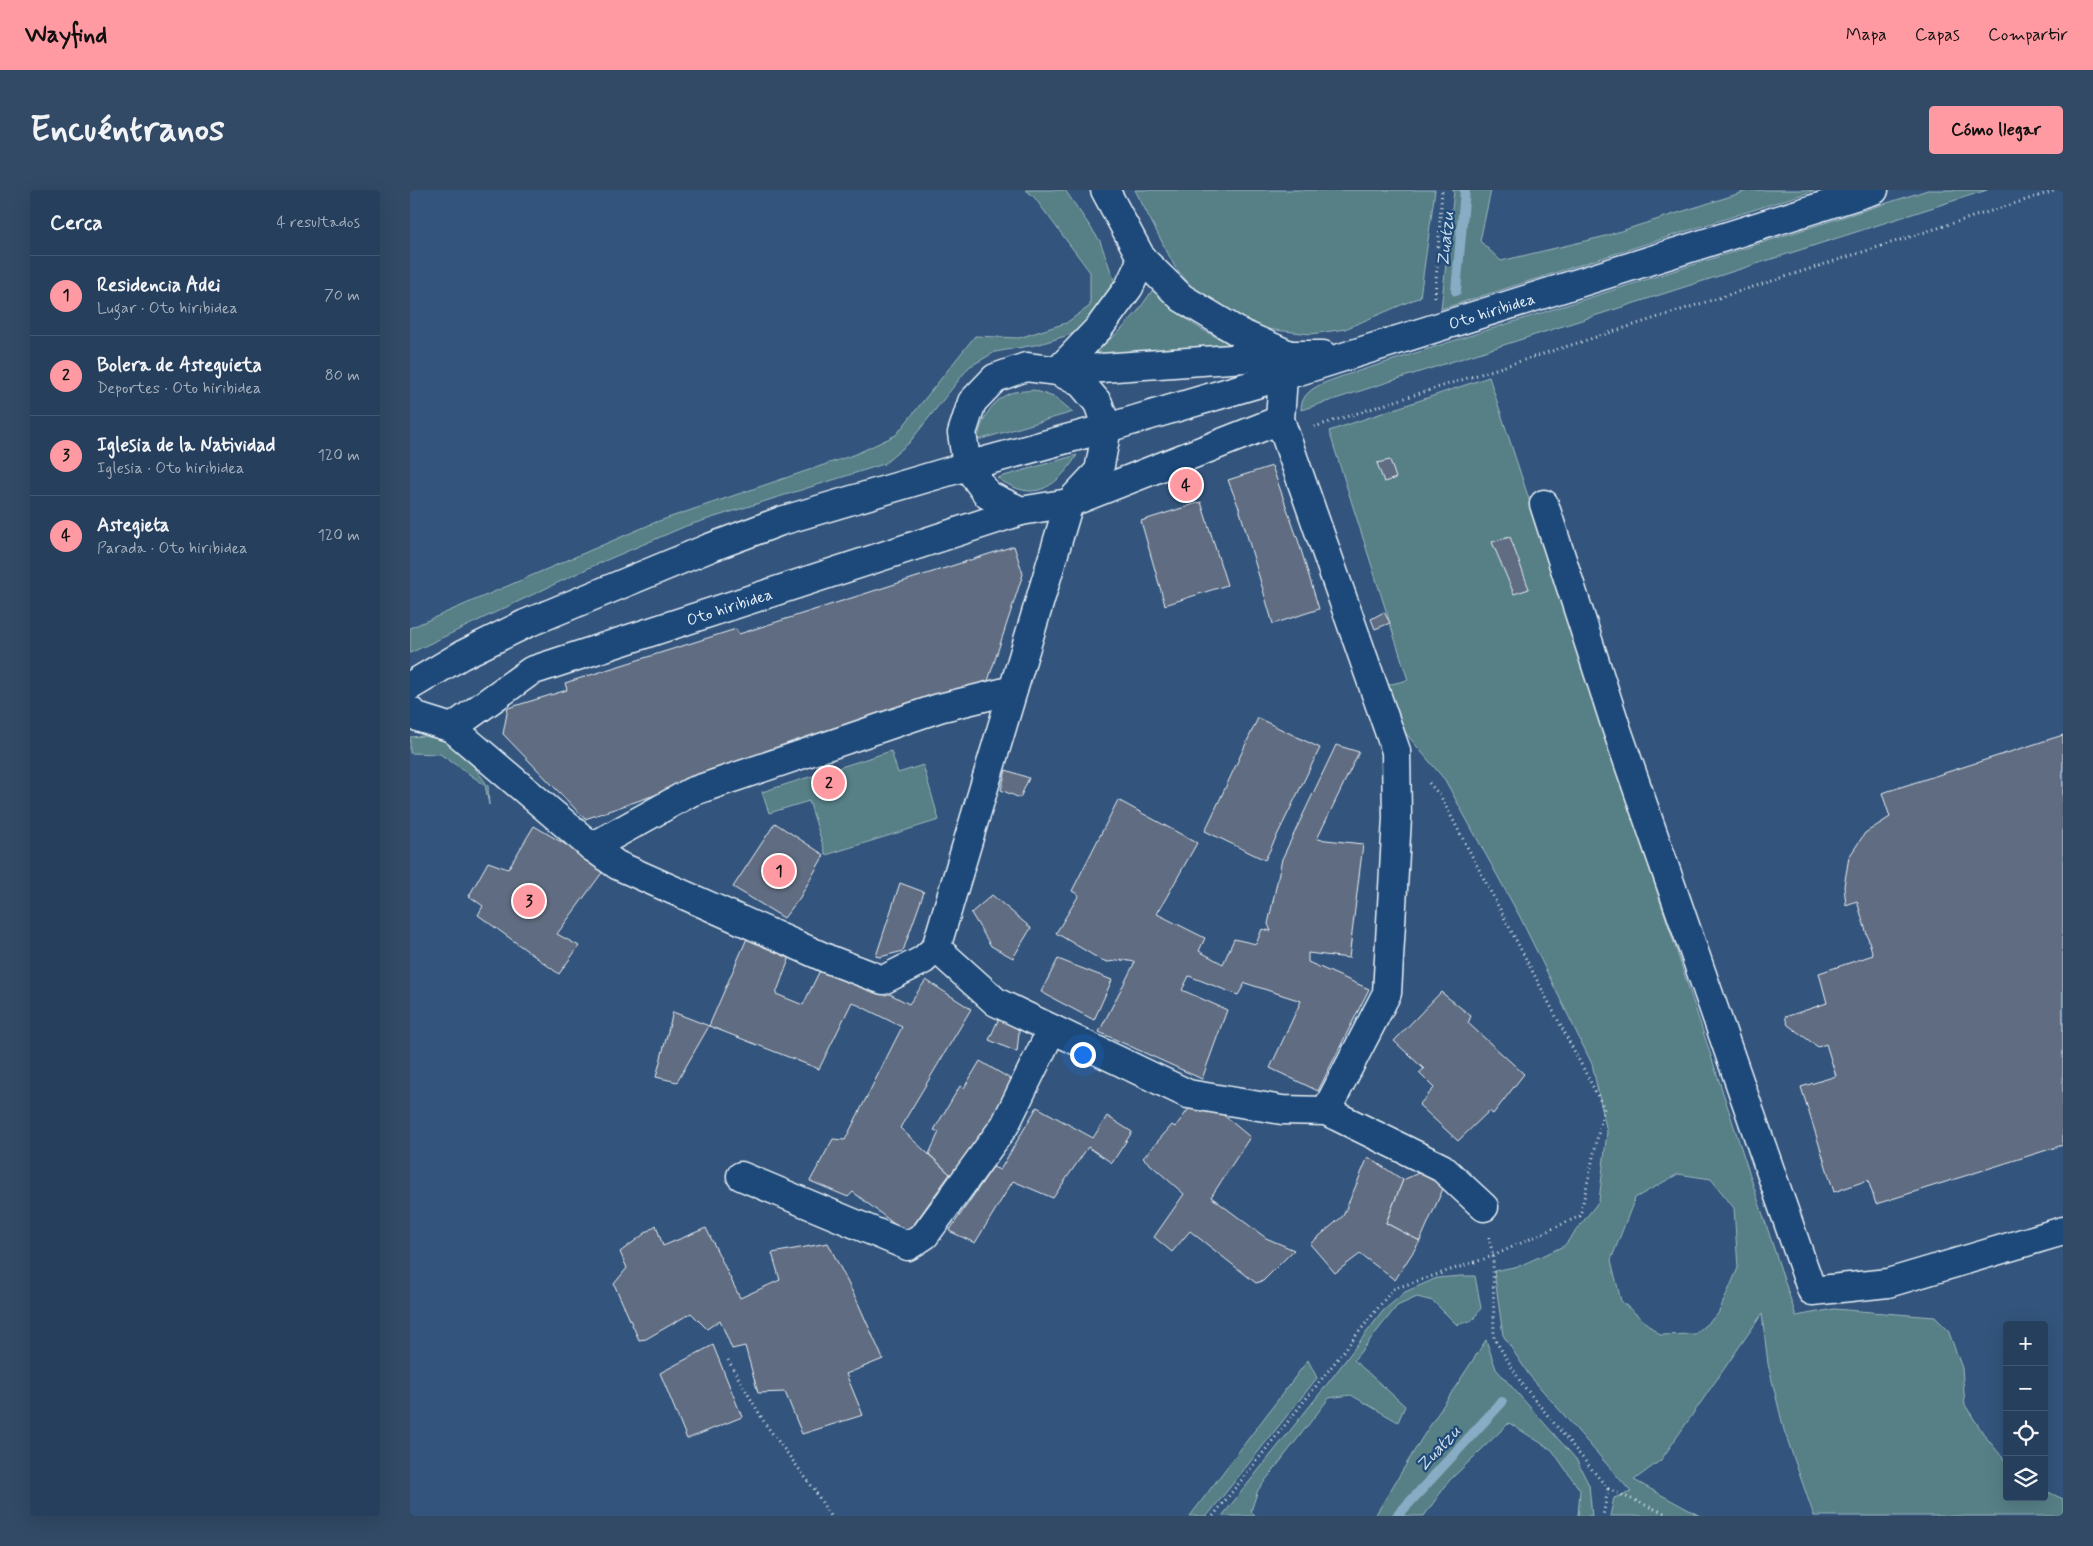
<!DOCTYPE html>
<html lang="es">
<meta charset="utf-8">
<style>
body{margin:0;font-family:Mynerve,sans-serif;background:#324a66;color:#f1f3f6}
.controls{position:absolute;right:15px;bottom:15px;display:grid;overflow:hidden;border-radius:5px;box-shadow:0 5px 20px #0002}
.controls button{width:45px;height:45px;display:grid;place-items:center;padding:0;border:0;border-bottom:1px solid #425872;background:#263f5d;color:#f1f3f6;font:25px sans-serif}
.you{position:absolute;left:672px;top:864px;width:18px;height:18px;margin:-12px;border:4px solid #fff;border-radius:50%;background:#1a73e8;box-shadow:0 0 0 8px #1a73e833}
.badge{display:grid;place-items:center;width:32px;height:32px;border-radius:50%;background:#ff9aa2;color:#111;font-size:16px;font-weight:700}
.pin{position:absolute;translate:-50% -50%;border:2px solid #fff;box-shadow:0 1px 5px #0006}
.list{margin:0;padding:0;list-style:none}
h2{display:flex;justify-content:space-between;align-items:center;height:65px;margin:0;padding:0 20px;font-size:21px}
h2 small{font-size:16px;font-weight:400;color:#a4afbc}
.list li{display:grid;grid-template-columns:32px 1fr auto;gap:15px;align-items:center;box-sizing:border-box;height:80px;padding:0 20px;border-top:1px solid #425872}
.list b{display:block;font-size:19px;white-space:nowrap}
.list p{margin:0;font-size:16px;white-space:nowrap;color:#a4afbc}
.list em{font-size:16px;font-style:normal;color:#a4afbc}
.icon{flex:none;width:28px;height:28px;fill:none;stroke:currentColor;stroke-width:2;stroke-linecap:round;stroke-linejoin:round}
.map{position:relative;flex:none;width:1653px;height:1326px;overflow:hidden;border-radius:5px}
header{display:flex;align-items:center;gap:30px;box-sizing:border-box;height:70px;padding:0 25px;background:#ff9aa2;color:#111}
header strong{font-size:24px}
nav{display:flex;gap:28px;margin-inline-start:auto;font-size:18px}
.intro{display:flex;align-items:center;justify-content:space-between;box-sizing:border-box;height:120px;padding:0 30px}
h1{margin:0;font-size:35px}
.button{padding:12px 22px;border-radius:5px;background:#ff9aa2;color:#111;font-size:18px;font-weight:700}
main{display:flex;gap:30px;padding:0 30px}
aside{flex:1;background:#263f5d;border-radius:5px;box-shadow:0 5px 20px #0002}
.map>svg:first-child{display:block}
.green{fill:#567f86;stroke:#9fb8bf;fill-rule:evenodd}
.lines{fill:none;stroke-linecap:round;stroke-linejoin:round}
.stream{stroke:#87acc3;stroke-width:10}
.building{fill:#616c81;stroke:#e8f1f8}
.minor-casing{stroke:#e8f1f8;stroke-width:31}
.path{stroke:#e8f1f8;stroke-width:3;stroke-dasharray:1 4;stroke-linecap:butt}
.minor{stroke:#1f4a7a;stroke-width:28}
.labels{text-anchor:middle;stroke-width:4.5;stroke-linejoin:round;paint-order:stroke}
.street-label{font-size:16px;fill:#e8f1f8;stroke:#1f4a7a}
.water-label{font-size:18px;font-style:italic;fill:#d0e0eb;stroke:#1f4a7a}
</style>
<header>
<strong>Wayfind</strong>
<nav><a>Mapa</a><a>Capas</a><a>Compartir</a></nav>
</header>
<div class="intro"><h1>Encuéntranos</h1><a class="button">Cómo llegar</a></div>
<main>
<aside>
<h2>Cerca<small>4 resultados</small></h2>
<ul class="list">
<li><span class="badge">1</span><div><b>Residencia Adei</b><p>Lugar · Oto hiribidea</p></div><em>70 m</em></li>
<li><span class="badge">2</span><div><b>Bolera de Asteguieta</b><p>Deportes · Oto hiribidea</p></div><em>80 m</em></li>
<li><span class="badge">3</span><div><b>Iglesia de la Natividad</b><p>Iglesia · Oto hiribidea</p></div><em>120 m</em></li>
<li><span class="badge">4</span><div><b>Astegieta</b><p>Parada · Oto hiribidea</p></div><em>120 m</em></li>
</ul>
</aside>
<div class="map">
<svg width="1653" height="1326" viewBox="0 0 1653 1326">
<rect width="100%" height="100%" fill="#33547c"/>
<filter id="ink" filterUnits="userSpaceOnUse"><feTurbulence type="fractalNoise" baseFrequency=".02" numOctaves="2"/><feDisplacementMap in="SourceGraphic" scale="10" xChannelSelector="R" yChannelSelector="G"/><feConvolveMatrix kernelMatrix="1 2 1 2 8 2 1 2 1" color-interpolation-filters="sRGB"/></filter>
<g filter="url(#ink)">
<g class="green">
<polygon points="616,0 655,0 690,51 704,90 692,121 668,142 630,154 585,162 559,177 499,253 474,274 276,336 185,375 0,463 0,438 246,332 446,264 486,245 565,146 609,148 656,133 680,116 680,82 624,7"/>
<polygon points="725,0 1025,0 1010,107 935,139 901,144 847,138 795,113 765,77"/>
<polygon points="1042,0 1081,0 1070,51 1091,71 1192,47 1340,0 1406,0 1031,119 1044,1"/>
<path d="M1518,0H1577L891,220C891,199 914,193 930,187Z"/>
<path d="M744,98C767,125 787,139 819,153L818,158L678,168L711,140L728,121Z"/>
<path d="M1079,187L1386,1126L1424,1119L1525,1127L1538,1140L1552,1178L1555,1215L1575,1246L1597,1273V1307H1634V1300L1653,1309V1326H1404L1374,1240L1358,1174L1352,1124L1251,1270L1224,1290L1290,1326H1200L1204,1308L1221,1302L1119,1185L1093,1145L1084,1081L1109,1076L1154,1056L1189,1011L1197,942L1182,874L1110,727L1035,590L988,534L977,495L998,490L919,241ZM1268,984L1301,989L1324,1018L1328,1078L1308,1124L1285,1144L1250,1145L1211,1111L1201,1070L1225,1008Z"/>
<path d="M624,200L646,208L663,222L568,250C570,231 583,207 604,202C611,201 618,201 624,200Z"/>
<path d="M667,265C655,285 635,308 609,299C601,297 594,292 587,288Z"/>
<polygon points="13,546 47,553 78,596 79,615 75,595 30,564 0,563 0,547"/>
<polygon points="481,561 488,583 513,575 529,630 416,665 399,611 359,623 352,602"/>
<polygon points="1051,1086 1065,1086 1071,1118 1063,1130 1047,1135 1023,1111 1007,1107 987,1116 944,1170 995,1216 988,1232 941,1205 919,1208 848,1300 841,1321 846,1326 812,1326 915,1197 973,1121 995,1102 1027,1088"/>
<polygon points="1076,1150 1086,1179 1166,1269 1179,1295 1182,1326 1168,1326 1170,1300 1142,1260 1099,1233 1039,1291 1014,1326 965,1326 1012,1248"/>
<polygon points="898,1170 907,1188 797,1326 780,1326"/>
</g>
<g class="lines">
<g class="stream">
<polyline points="1046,101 1055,0"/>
<polyline points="987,1326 1092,1212"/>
</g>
</g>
<g class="building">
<polygon points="980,270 986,288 974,292 967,273"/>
<polygon points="862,276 888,350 909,419 863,434 829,318 818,290"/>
<polygon points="791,312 817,395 755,415 731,331"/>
<polygon points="1100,347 1119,399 1104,404 1082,352"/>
<polygon points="604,356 613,384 578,491 175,629 93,544 98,518 157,500 155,493 326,439 329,444"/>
<polygon points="974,422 980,433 965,439 961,429"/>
<polygon points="848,528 910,558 855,670 795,641"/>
<polygon points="1653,545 1653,955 1466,1014 1458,990 1424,1002 1391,897 1426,886 1416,854 1408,857 1378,835 1375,827 1417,813 1409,783 1463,765 1447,711 1436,715 1434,696 1439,667 1455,643 1480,627 1472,603"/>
<polygon points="926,555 949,562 907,649 953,654 939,768 898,763 898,772 959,799 908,901 860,878 891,811 835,793 828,805 779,786 772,800 817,820 792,889 689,842 725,772 713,770 698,772 691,770 646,743 669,705 662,701 708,610 787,653 747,724 795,748 789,761 813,774 824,749 846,754 852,739 861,741 858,734 872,669"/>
<polygon points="596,580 619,588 610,608 591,600"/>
<polygon points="365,633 414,665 389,709 374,728 323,697"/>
<polygon points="124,636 165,660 194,680 147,744 169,756 149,784 68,725 73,716 59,706 78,672 98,679"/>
<polygon points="490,693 514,702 493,761 470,767 466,766"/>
<polygon points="582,705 621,738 603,768 581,756 561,723"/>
<polygon points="341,739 384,756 366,804 393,815 415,770 499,814 516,790 561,819 490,938 540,984 497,1044 443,1002 438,1007 400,991 423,949 435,950 492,837 442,812 409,879 299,836"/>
<polygon points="648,769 702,790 684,830 631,802"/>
<polygon points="1031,802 1061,826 1058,833 1114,884 1083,924 1079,921 1048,951 1009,915 1024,898 1009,883 1014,879 984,851"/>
<polygon points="263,822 299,836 267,892 246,887"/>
<polygon points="589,828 610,832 607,862 579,850"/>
<polygon points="570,871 604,891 588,922 549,981 540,984 519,964 529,942 524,940 550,896 554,898"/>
<polygon points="788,907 795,910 840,947 801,1007 856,1048 884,1060 853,1091 846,1093 780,1041 762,1062 744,1047 774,1004 733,968 762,935 765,937"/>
<polygon points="627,917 683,948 697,926 722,942 702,973 678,957 643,1008 603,991 565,1053 539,1041 583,977 590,980"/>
<polygon points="958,967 993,990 976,1033 1010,1051 985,1090 950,1064 925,1083 900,1054 933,1026"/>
<polygon points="1013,981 1036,992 1010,1051 976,1033 993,990"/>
<polygon points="246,1035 253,1056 296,1038 330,1108 370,1090 362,1063 418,1053 448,1113 473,1169 436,1184 453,1225 392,1244 375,1202 348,1203 335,1156 322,1159 310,1130 297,1139 281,1123 236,1149 229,1150 204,1094 217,1078 210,1062"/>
<polygon points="303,1155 332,1227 277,1249 250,1183"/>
</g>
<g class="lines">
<g class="minor-casing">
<g id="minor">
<polyline points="695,0 732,69 772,108 830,143 875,163"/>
<polyline points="648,181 879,165 913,165"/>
<polyline points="648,181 689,138 719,97 732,69"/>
<polyline points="873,186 870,230 986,561 987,628 977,803 916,921"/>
<polyline points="1134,314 1206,537 1402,1101 1478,1093 1653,1041"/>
<path id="s1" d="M0,496L52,465L115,434L299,358L371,331L557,276L697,238L873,186L1464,0"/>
<polyline points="0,521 10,528 42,538 182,657 207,675 418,769 473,790 513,770 526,758 659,313 689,281 697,238 688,213 671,193 648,181 616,177 585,188 562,212 552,243 557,276 578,305 611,321"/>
<path id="s2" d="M42,538L121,481L611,321L659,313L870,230"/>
<polyline points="182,657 281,602 529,518 603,500"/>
<polyline points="526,758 586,812 778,904 872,920 916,921 1032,978 1074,1017"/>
<polyline points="331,986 498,1056 515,1045 595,935 642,839"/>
</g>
</g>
<g class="path">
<polyline points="1025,107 1032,0"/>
<polyline points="904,237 1647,0"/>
<polyline points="1079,1047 1083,1066 1084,1148 1112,1194 1198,1299 1193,1326"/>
<polyline points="318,1170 356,1235 404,1299 420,1326"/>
<polyline points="1198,1299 1261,1326"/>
<polyline points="803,1326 983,1099 1083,1066 1170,1026 1194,918 1030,605 1018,592"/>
</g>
<use href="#minor" class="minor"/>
</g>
</g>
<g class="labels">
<g class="street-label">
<text dy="6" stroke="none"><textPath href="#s1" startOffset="1148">Oto hiribidea</textPath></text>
<text dy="6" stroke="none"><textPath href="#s2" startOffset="306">Oto hiribidea</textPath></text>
</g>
<g class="water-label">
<text transform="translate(1035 49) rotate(-85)" y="6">Zuatzu</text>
<text transform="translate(1028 1258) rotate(-47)" y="6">Zuatzu</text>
</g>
</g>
</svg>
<div class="controls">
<button>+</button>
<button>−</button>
<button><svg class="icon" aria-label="locate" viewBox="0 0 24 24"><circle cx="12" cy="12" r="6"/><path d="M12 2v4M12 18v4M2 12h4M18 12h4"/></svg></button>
<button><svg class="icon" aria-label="layers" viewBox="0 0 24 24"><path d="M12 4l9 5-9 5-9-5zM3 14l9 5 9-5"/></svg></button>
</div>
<div class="you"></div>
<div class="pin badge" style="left:369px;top:681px">1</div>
<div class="pin badge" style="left:419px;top:593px">2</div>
<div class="pin badge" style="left:119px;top:711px">3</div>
<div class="pin badge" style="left:776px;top:295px">4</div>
</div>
</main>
